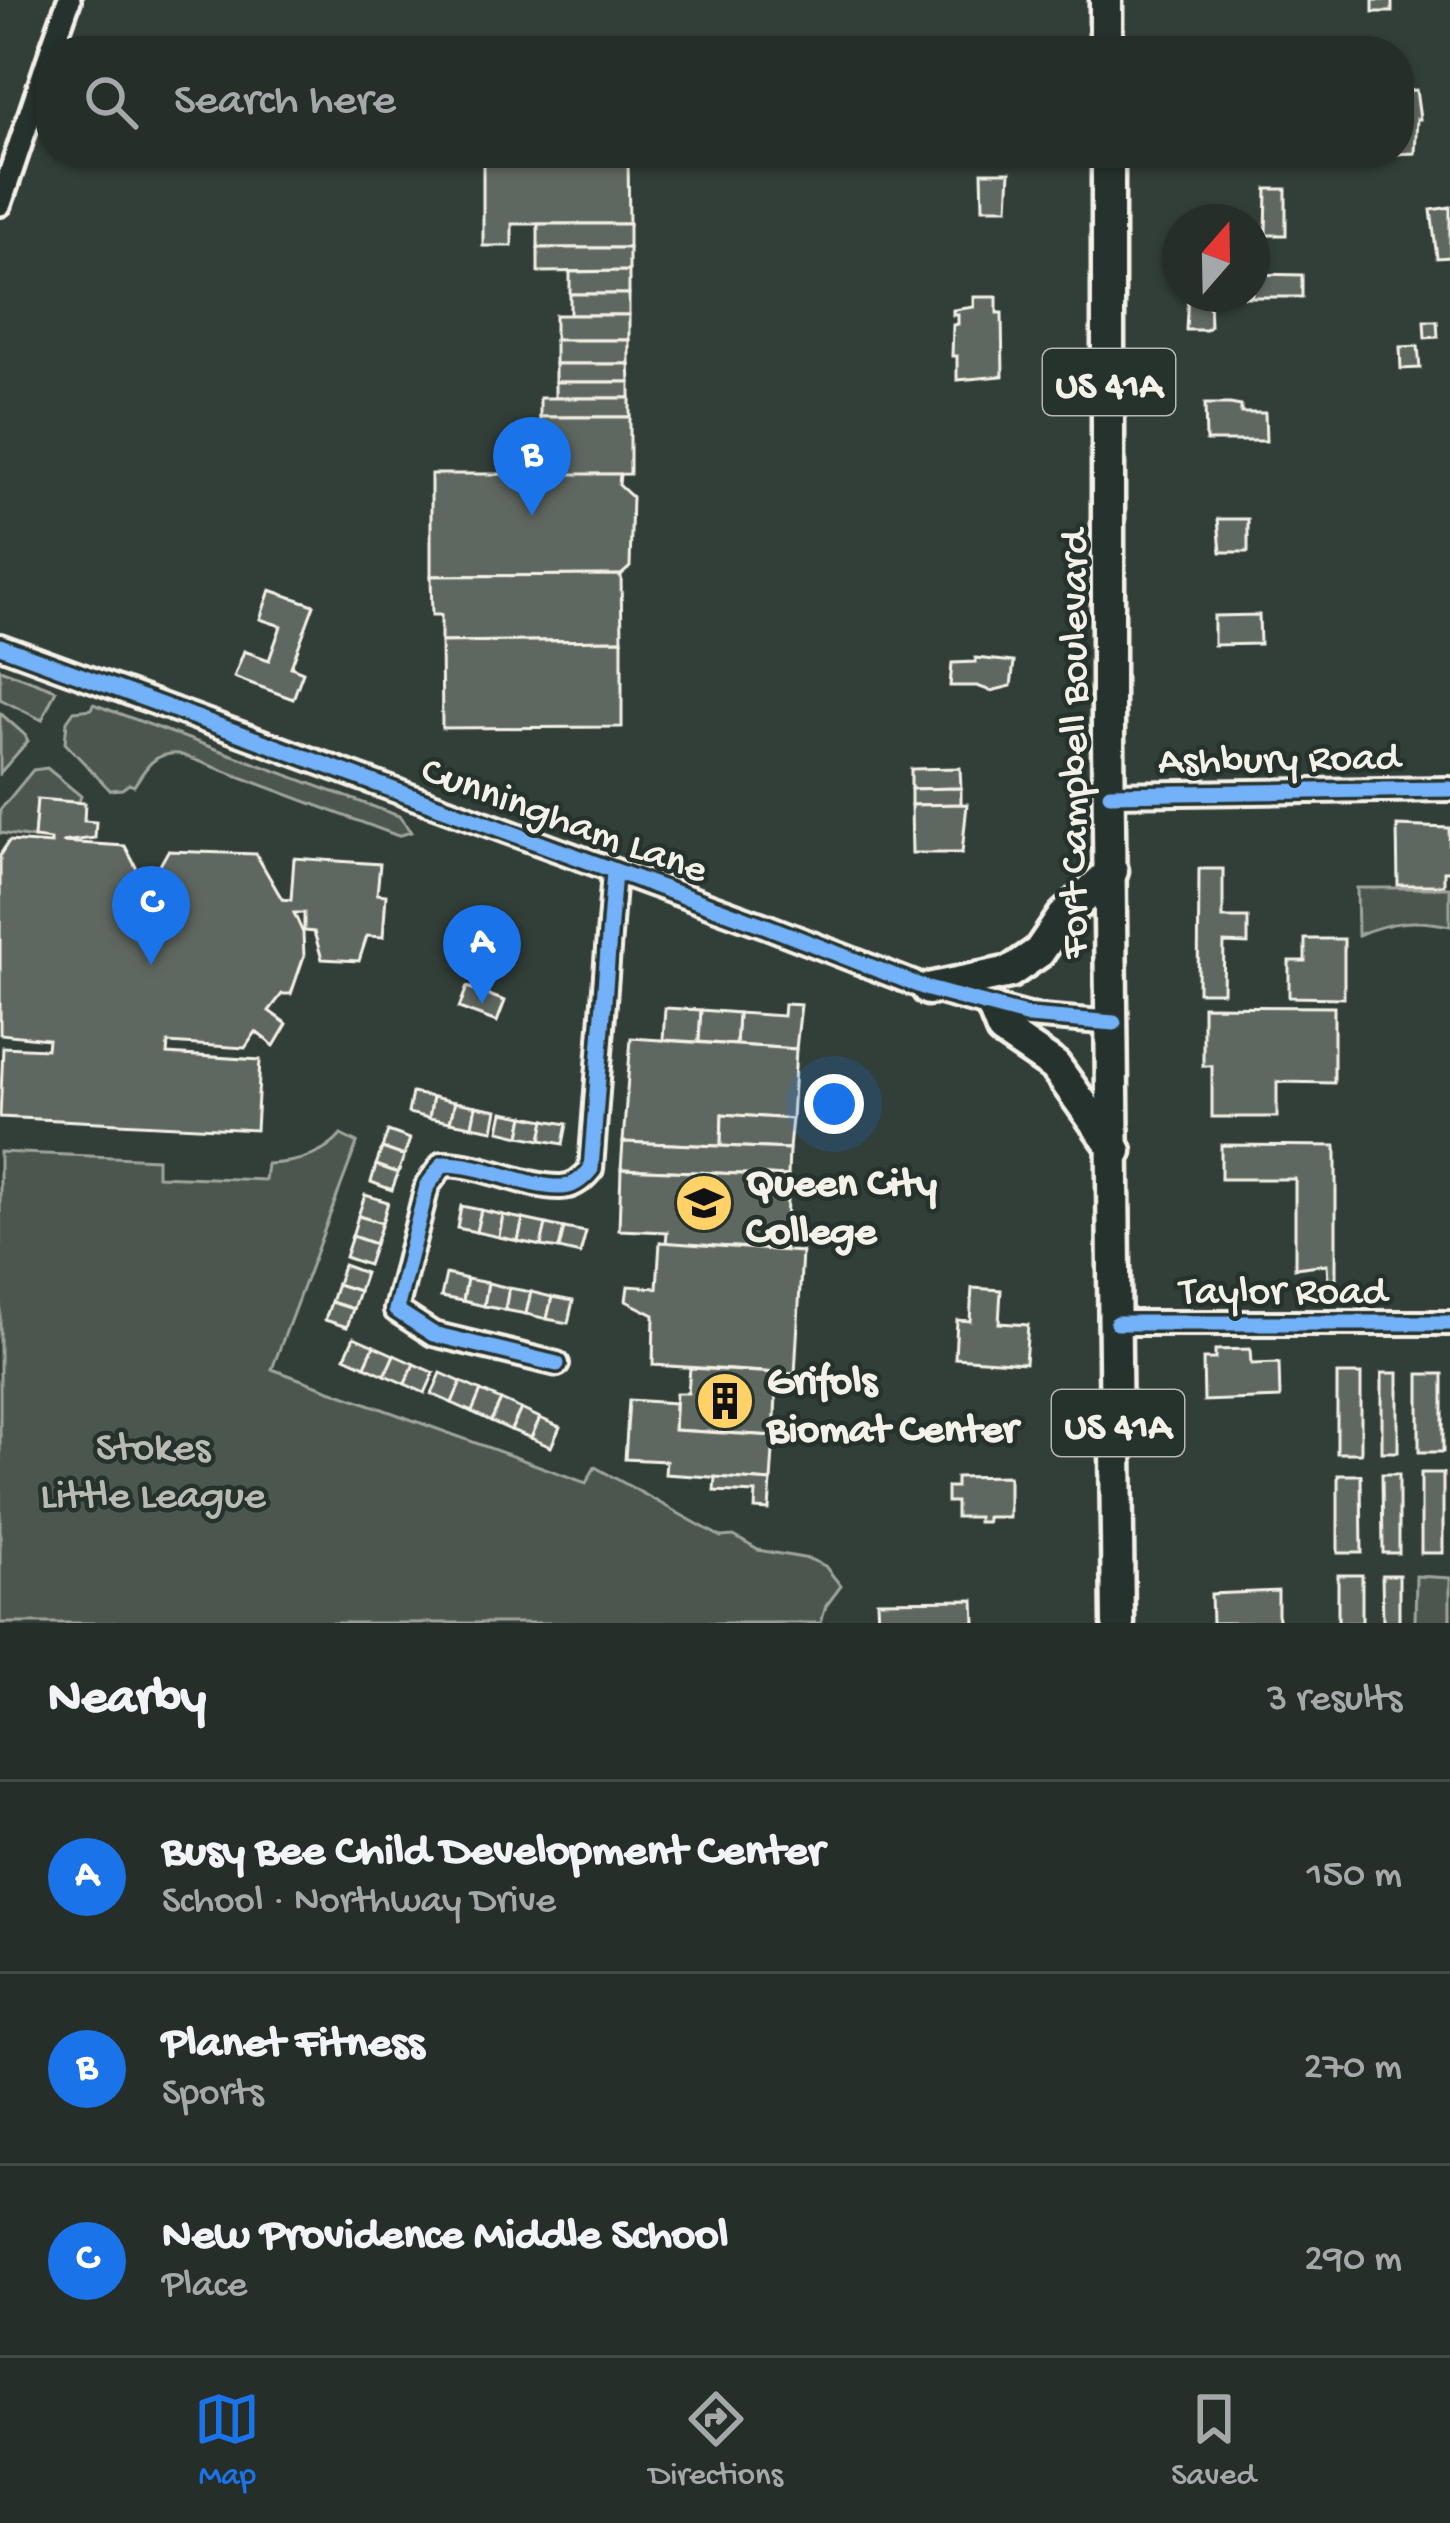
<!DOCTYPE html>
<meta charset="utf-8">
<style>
body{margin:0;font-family:"Gochi Hand",sans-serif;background:#2e3632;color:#f1f3f6}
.compass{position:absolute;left:1162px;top:204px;width:108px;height:108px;border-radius:50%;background:#262e2a;box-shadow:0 3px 9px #0004;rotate:20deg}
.you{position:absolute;left:834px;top:1104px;width:42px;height:42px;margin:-30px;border:9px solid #fff;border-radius:50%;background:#1a73e8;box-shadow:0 0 0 18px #1a73e833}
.badge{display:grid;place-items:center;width:78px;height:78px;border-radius:50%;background:#1a73e8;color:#fff;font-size:39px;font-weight:700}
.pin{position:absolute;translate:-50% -99px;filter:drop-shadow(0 3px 6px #0008)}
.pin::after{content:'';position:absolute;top:63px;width:42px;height:36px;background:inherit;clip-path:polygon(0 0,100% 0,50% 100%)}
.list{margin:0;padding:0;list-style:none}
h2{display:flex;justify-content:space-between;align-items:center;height:156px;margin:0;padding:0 48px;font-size:51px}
h2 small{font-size:39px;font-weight:400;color:#a4a8a8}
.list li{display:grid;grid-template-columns:78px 1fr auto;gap:36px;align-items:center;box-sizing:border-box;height:192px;padding:0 48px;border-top:3px solid #424a47}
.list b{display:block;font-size:45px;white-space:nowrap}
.list p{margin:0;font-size:39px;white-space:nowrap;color:#a4a8a8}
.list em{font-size:39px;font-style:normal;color:#a4a8a8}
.icon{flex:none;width:66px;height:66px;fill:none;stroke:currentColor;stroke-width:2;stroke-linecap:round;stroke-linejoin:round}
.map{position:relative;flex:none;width:1450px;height:1623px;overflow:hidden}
.search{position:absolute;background:#262e2a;box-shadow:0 3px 9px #0004;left:36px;right:36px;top:36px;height:132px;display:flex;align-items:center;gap:30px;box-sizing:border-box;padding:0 42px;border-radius:48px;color:#a4a8a8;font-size:45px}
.sheet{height:732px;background:#262e2a}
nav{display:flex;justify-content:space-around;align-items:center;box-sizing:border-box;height:168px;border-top:3px solid #424a47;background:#262e2a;font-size:33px;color:#a4a8a8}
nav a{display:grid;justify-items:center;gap:6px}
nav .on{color:#1a73e8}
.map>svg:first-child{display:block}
.green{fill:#4c564f;stroke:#a0a49c;stroke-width:3}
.building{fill:#5f6861;stroke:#f4f1e8;stroke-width:3}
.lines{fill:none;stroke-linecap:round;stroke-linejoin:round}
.minor-casing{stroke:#f4f1e8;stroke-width:30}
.highway-casing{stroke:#f4f1e8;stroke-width:39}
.minor{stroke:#26332d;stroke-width:21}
.highway{stroke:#26332d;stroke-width:30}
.cycleway-casing{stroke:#26332d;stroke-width:22}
.cycleway{stroke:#73b2f8;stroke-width:15}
.labels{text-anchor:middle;stroke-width:9;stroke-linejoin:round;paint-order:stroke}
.shield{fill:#26332d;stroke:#b6b8b0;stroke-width:3}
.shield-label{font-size:39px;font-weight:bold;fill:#f4f1e8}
.street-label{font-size:42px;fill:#f4f1e8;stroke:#26332d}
.poi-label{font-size:42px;font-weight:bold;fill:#f4f1e8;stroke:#26332d;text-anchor:start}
.park-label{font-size:42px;fill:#b9bbb2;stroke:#26332d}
</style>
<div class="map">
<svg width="1450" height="1623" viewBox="0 0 1450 1623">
<rect width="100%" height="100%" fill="#323e38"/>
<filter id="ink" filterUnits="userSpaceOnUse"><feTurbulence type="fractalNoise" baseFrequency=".00833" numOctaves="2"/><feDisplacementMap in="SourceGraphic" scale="24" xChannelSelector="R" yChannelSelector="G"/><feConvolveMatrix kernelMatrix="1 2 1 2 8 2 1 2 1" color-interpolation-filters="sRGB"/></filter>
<g filter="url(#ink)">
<g class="green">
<polygon points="0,669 56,690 42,720 0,699"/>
<path d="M93,704L399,816L411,832L398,836L179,754C154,752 146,767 134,786L129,784L122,789L110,790L65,743L67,721L74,711L91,709Z"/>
<polygon points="0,713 25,735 28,741 0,773"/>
<polygon points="47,768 81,796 79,802 37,799 34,838 0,833 0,810 33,770"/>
<path d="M1357,888H1450V926C1415,919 1391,921 1358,935Z"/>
<path d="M341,1135L357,1143L272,1369L586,1483L595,1467L721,1537L734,1536L758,1550L809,1559L825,1566L841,1586L826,1606L821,1623H0V1152L157,1159V1176L265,1180L267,1164C294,1163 323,1157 341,1135Z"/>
<polygon points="1416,1576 1450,1578 1450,1623 1415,1623"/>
</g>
<g class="building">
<rect x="1373" y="0" width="19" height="12"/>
<rect x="569" y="37" width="59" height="14"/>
<polygon points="1416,90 1420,119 1417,119 1415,153 1396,154 1399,91"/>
<polygon points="483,153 628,153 628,160 483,161"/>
<polygon points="1210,153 1286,153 1286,163 1210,162"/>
<polygon points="628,160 629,224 512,224 512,246 483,246 483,161"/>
<polygon points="982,172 1010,172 1008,208 983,208"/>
<polygon points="1267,189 1286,189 1286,235 1266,235"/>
<polygon points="1450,207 1450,257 1437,258 1431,210"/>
<rect x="538" y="224" width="91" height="24"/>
<polygon points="538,248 629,248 629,271 538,272"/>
<polygon points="629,271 629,294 570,294 570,272"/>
<polygon points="1252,274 1302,275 1302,297 1244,297 1252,294"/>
<rect x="570" y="294" width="59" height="21"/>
<polygon points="1188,294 1209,294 1210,327 1206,330 1186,330"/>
<polygon points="974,297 997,297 997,313 1002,313 1003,376 957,380 957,356 952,356 953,325 958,324 958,315 953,315 953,310 974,307"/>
<rect x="555" y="315" width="74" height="25"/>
<polygon points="1424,321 1437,321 1438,337 1425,338"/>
<rect x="555" y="340" width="74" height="24"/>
<polygon points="1418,346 1420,368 1401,369 1400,347"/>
<polygon points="555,364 629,364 630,382 555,382"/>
<rect x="555" y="382" width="75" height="16"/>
<rect x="540" y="398" width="90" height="19"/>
<polygon points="1205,404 1230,404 1241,406 1241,413 1265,413 1266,441 1206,441"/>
<polygon points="540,417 630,417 630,474 541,475"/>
<polygon points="431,474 620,474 619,485 632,497 630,567 621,575 431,576"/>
<polygon points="1218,519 1248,519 1248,552 1221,552"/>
<polygon points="621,575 622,640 441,642 441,615 432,615 431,576"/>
<polygon points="270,590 314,605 291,667 303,672 293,699 234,677 244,651 269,660 281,626 260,619"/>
<polygon points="1259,615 1260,644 1214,645 1214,616"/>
<polygon points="622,640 622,727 442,728 441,642"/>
<polygon points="976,658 1014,662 1011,686 991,691 977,686 950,686 952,663 976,662"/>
<polygon points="960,768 961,788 911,789 911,769"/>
<polygon points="961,788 961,804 911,805 911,789"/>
<polygon points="37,799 85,803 84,821 96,822 95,838 62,842 125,846 139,873 155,874 168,851 256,854 282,899 291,900 294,858 380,864 377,894 386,895 383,937 367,936 359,961 322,959 314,932 304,931 304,913 294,913 303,933 304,956 291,994 282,994 269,1011 287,1024 274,1046 256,1032 245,1048 168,1043 167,1054 260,1060 256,1130 0,1117 3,1047 47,1049 48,1039 0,1034 0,855 9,841 51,844 51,840 34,838"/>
<polygon points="967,804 962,853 912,853 911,805"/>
<polygon points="1397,826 1449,828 1450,871 1444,871 1444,885 1398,885"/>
<polygon points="1199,869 1223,869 1223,918 1248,918 1248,944 1224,943 1223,992 1198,992"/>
<polygon points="1305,939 1344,939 1344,998 1289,997 1289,961 1305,961"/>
<polygon points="467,987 505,1001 497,1022 459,1008"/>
<polygon points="784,1004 801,1005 796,1049 736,1045 738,1013 783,1016"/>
<polygon points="1203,1006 1334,1007 1334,1083 1277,1082 1277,1117 1212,1117 1212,1066 1203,1066"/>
<polygon points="665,1008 701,1010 699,1042 663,1040"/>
<polygon points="701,1010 738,1013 736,1045 699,1042"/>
<polygon points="631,1038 796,1049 792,1119 722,1114 721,1146 623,1142"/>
<polygon points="412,1093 433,1097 429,1118 408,1113"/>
<polygon points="433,1097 455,1102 450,1122 429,1118"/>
<polygon points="455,1102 476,1106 472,1126 450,1122"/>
<polygon points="476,1106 497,1110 493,1130 472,1126"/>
<polygon points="503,1112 524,1116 520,1136 499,1131"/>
<polygon points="722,1114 792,1119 789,1149 721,1146"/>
<polygon points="524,1116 545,1120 541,1140 520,1136"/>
<polygon points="545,1120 567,1124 563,1144 541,1140"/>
<polygon points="388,1131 410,1139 404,1156 382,1148"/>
<polygon points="623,1142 789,1149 788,1176 621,1169"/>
<polygon points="1221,1145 1336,1146 1336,1279 1328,1279 1327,1264 1295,1268 1295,1179 1221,1179"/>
<polygon points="382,1148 404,1156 398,1173 376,1165"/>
<polygon points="376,1165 398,1173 392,1190 371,1182"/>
<polygon points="621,1169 788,1176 785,1249 666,1244 667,1232 619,1230"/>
<polygon points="365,1195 388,1202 382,1223 358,1216"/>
<polygon points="461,1206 481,1210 476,1232 457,1228"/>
<polygon points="481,1210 503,1215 499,1237 476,1232"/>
<polygon points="503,1215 523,1219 518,1241 499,1237"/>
<polygon points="358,1216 382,1223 375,1244 352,1236"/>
<polygon points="523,1219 546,1224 541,1246 518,1241"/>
<polygon points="546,1224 564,1228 559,1249 541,1246"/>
<polygon points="564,1228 586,1232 580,1254 559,1249"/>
<polygon points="352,1236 375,1244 368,1265 345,1257"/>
<polygon points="660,1242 802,1252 795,1374 653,1365 654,1315 626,1301 628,1286 657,1288"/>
<polygon points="343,1265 365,1273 359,1291 337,1284"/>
<polygon points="446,1274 467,1279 463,1301 441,1297"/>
<polygon points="467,1279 488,1283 484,1306 463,1301"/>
<polygon points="488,1283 509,1288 505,1310 484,1306"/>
<polygon points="337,1284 359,1291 353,1309 331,1302"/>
<polygon points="509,1288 531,1292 526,1314 505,1310"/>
<polygon points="972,1288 1001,1290 999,1323 1028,1325 1025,1363 955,1358 957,1320 970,1321"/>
<polygon points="531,1292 552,1297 547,1319 526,1314"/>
<polygon points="552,1297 573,1301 568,1323 547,1319"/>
<polygon points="331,1302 353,1309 347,1327 325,1320"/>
<polygon points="354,1337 374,1346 365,1366 345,1357"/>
<polygon points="374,1346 394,1355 385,1375 365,1366"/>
<polygon points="1250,1349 1251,1364 1279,1363 1280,1398 1204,1401 1203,1359 1215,1359 1215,1350"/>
<polygon points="394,1355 414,1364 405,1384 385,1375"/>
<polygon points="414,1364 434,1373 425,1393 405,1384"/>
<polygon points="690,1368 777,1373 774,1436 674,1430 676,1393 688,1393"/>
<polygon points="441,1373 461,1382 452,1403 432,1394"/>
<rect x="1382" y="1373" width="16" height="79"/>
<rect x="1337" y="1374" width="24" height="79"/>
<rect x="1419" y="1374" width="24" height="78"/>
<polygon points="461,1382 481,1391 472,1412 452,1403"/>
<polygon points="481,1391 501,1400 491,1421 472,1412"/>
<polygon points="501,1400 521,1409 511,1430 491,1421"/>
<polygon points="629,1400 675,1403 674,1430 774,1436 771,1481 665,1474 666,1461 625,1459"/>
<polygon points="521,1409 540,1418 531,1438 511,1430"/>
<polygon points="540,1418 560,1427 551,1447 531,1438"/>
<rect x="1421" y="1473" width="22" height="80"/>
<polygon points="1382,1474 1399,1474 1399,1553 1383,1553"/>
<polygon points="1338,1475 1361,1475 1362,1553 1338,1553"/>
<polygon points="1009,1476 1009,1517 987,1517 987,1522 978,1522 978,1517 956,1517 956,1502 947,1502 947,1487 956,1487 956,1477"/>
<polygon points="715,1477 771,1481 769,1510 755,1509 756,1493 714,1491"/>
<rect x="1338" y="1575" width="24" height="48"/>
<polygon points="1382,1575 1399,1575 1399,1623 1383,1623"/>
<polygon points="1278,1591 1278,1623 1212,1623 1211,1594"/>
<polygon points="974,1600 975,1623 878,1623 877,1601"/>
</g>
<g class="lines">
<g class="minor-casing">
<g id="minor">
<polyline points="51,51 69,0"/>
<polyline points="0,204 51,52"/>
<polyline points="0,646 766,926 928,989 1029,1016 1114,1023"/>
<polyline points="1110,794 1450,789"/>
<polyline points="1117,1323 1450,1323"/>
<path d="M557,1364L433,1334L396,1310L427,1186L443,1164C485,1164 524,1187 559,1187C573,1188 583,1179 591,1169L614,872"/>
</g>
</g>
<g class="highway-casing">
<g id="highway">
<polyline points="1106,0 1106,51"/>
<polyline points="1108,153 1108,737 1118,1623"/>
<polyline points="928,989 1010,972 1039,952 1063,917 1112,871"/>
<polyline points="994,1010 1002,1030 1055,1066 1116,1151"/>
</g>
</g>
<use href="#minor" class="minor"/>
<use href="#highway" class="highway"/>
<g class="cycleway-casing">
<g id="cycleway">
<polyline points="0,646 766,926 928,989 1029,1016 1114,1023"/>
<polyline points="1110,794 1450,789"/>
<polyline points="1117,1323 1450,1323"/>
<path d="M557,1364L433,1334L396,1310L427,1186L443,1164C485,1164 524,1187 559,1187C573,1188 583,1179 591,1169L614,872"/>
</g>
</g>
<use href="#cycleway" class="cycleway"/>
</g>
</g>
<defs>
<g id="university-disc" transform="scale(3)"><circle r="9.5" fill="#ffd166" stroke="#26332d"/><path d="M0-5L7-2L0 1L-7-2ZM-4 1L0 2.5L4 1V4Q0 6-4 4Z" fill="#111"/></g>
<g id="building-disc" transform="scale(3)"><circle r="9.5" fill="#ffd166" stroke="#26332d"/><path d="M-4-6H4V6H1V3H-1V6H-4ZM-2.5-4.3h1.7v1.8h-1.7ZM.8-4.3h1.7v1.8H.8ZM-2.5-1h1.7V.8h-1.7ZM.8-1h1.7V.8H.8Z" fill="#111"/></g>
</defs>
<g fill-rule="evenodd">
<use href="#university-disc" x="704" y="1203"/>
<use href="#building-disc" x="725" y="1401"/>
</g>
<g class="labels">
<g class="shield">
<rect x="1043" y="349" width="132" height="66" rx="9"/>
<rect x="1052" y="1390" width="132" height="66" rx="9"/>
</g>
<g class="shield-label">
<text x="1109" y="396">US 41A</text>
<text x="1118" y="1437">US 41A</text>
</g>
<g class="street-label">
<text transform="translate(1070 744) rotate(-90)" y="15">Fort Campbell Boulevard</text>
<text transform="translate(1279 755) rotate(-1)" y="15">Ashbury Road</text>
<text transform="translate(566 816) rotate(20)" y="15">Cunningham Lane</text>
<text x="1283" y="1302">Taylor Road</text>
</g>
<g class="poi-label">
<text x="746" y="1194">Queen City<tspan x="746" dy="48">College</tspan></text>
<text x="767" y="1392">Grifols<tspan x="767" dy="48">Biomat Center</tspan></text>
</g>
<g class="park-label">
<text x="153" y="1458">Stokes<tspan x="153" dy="48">Little League</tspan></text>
</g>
</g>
</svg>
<svg class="compass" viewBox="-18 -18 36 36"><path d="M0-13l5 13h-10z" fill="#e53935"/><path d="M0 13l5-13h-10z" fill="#a4a8a8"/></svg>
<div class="you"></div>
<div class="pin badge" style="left:482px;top:1004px">A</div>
<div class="pin badge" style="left:532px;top:516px">B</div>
<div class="pin badge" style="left:151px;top:965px">C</div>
<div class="search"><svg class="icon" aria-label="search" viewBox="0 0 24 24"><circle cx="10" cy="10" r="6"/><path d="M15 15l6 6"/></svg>Search here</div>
</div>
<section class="sheet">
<h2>Nearby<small>3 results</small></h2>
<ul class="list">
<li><span class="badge">A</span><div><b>Busy Bee Child Development Center</b><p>School · Northway Drive</p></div><em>150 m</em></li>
<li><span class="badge">B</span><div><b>Planet Fitness</b><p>Sports</p></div><em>270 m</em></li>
<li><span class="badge">C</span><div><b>New Providence Middle School</b><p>Place</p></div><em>290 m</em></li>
</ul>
</section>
<nav>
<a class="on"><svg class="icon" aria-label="map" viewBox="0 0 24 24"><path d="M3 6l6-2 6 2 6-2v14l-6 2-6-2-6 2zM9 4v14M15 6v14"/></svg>Map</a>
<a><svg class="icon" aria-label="directions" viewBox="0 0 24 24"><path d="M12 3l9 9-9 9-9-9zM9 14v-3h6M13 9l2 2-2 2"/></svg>Directions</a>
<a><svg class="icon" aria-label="saved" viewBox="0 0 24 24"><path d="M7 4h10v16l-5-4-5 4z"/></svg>Saved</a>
</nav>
